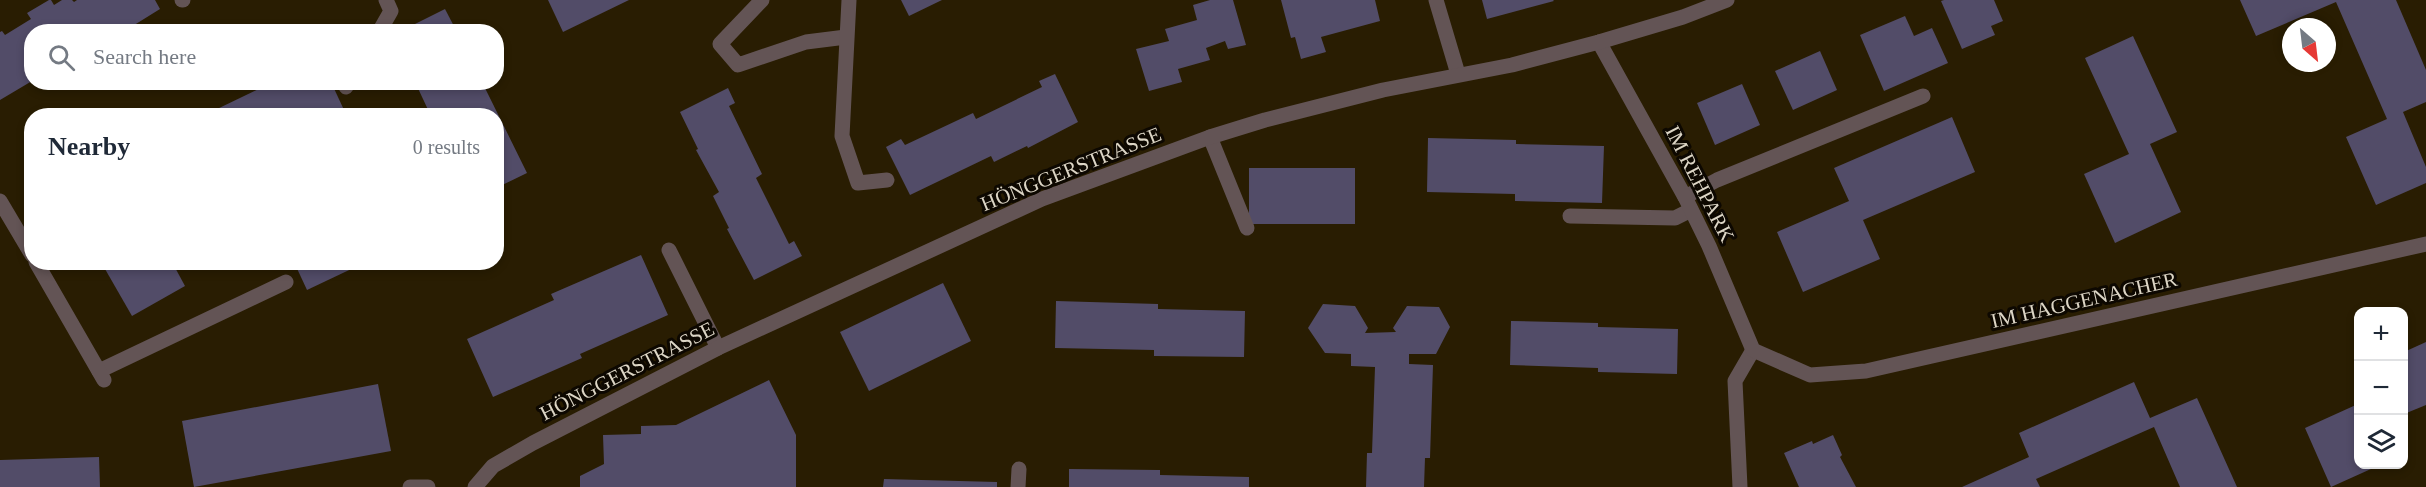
<!DOCTYPE html>
<meta charset="utf-8">
<style>
body{margin:0;font-family:Georgia,serif;background:#f2f2f3;color:#1f2937}
.controls{position:absolute;right:18px;bottom:18px;display:grid;overflow:hidden;border-radius:12px;box-shadow:0 3px 9px #0003}
.controls button{width:54px;height:54px;display:grid;place-items:center;padding:0;border:0;border-bottom:2px solid #e0e1e3;background:#fff;color:#1f2937;font:30px sans-serif}
.compass{position:absolute;left:2282px;top:18px;width:54px;height:54px;border-radius:50%;background:#fff;box-shadow:0 3px 9px #0003;rotate:152deg}
.list{margin:0;padding:0;list-style:none}
h2{display:flex;justify-content:space-between;align-items:center;height:78px;margin:0;padding:0 24px;font-size:26px}
h2 small{font-size:20px;font-weight:400;color:#747a83}
.icon{flex:none;width:33px;height:33px;fill:none;stroke:currentColor;stroke-width:2;stroke-linecap:round;stroke-linejoin:round}
.map{position:relative;flex:none;width:2426px;height:487px;overflow:hidden}
.search{position:absolute;background:#fff;box-shadow:0 3px 9px #0003;left:24px;top:24px;width:480px;height:66px;display:flex;align-items:center;gap:15px;box-sizing:border-box;padding:0 21px;border-radius:24px;color:#747a83;font-size:22px}
.panel{position:absolute;background:#fff;box-shadow:0 3px 9px #0003;left:24px;top:108px;width:480px;height:162px;border-radius:24px}
.map>svg:first-child{display:block}
.building{fill:#524c68}
.lines{fill:none;stroke-linecap:round;stroke-linejoin:round}
.lane{stroke:#635455;stroke-width:15}
.street{stroke:#635455;stroke-width:15}
.labels{text-anchor:middle;stroke-width:6;stroke-linejoin:round;paint-order:stroke}
.street-label{font-size:21px;fill:#dcd5c5;stroke:#0d0801}
</style>
<div class="map">
<svg width="2426" height="487" viewBox="0 0 2426 487">
<rect width="100%" height="100%" fill="#291d02"/>
<g class="building">
<polygon points="49,0 51,0 54,5 62,0 72,0 74,2 77,0 155,0 160,9 123,32 32,32 32,81 0,100 0,32 2,31 5,35 31,19 27,13"/>
<polygon points="548,0 629,0 563,32"/>
<polygon points="901,0 942,0 909,16"/>
<polygon points="1210,0 1233,0 1246,45 1228,49 1225,41 1206,48 1210,60 1178,69 1182,82 1149,91 1136,49 1169,41 1165,29 1197,20 1193,5"/>
<polygon points="1281,0 1375,0 1380,21 1321,37 1326,52 1301,59 1295,37 1291,38"/>
<polygon points="1482,0 1553,0 1554,1 1487,19"/>
<polygon points="1944,0 1994,0 2003,21 1991,26 1995,35 1962,49 1941,1"/>
<polygon points="2240,0 2396,0 2426,70 2426,102 2403,112 2426,167 2426,183 2376,205 2346,137 2387,119 2336,2 2256,36"/>
<polygon points="445,9 457,32 399,32"/>
<polygon points="1905,16 1914,36 1932,28 1948,63 1884,91 1860,35"/>
<polygon points="2133,36 2177,132 2150,144 2181,212 2115,243 2084,174 2129,154 2085,58"/>
<polygon points="1820,51 1837,90 1793,110 1775,71"/>
<polygon points="1055,74 1078,122 1028,148 1027,146 994,162 991,156 910,195 886,147 901,139 905,145 973,113 976,119 1042,87 1039,81"/>
<polygon points="273,82 331,82 344,110 333,116 218,116 215,110"/>
<polygon points="415,82 482,82 527,173 496,188 496,116 431,116"/>
<polygon points="1742,84 1760,125 1715,145 1697,103"/>
<polygon points="728,88 735,103 729,106 762,174 756,178 789,244 794,241 802,256 754,280 727,229 729,228 713,196 719,192 696,150 698,149 680,112"/>
<polygon points="1952,117 1975,172 1863,220 1880,259 1803,292 1777,232 1849,201 1834,168"/>
<polygon points="1428,138 1516,140 1516,144 1604,146 1602,203 1515,201 1515,194 1427,192"/>
<rect x="1249" y="168" width="106" height="56"/>
<polygon points="641,255 668,315 580,354 582,358 493,397 467,339 554,300 551,294"/>
<polygon points="101,262 172,262 185,286 132,316"/>
<polygon points="294,262 366,262 307,290"/>
<polygon points="943,283 971,341 869,391 840,332"/>
<polygon points="1056,301 1158,304 1158,309 1245,311 1244,357 1154,356 1154,350 1055,348"/>
<polygon points="1323,304 1355,306 1368,328 1365,333 1396,332 1393,328 1407,306 1439,307 1450,327 1436,354 1409,354 1409,364 1433,365 1430,458 1425,458 1424,487 1366,487 1367,453 1372,453 1375,367 1351,366 1351,354 1325,353 1308,328"/>
<polygon points="1511,321 1598,323 1598,327 1678,329 1677,374 1598,372 1598,368 1510,365"/>
<polygon points="2426,342 2426,405 2404,414 2404,352"/>
<polygon points="769,380 796,435 796,487 580,487 580,476 604,464 603,435 641,434 641,426 676,425"/>
<polygon points="2134,382 2150,418 2197,398 2237,487 2180,487 2154,427 2036,479 2040,487 1962,487 2029,457 2019,433"/>
<polygon points="378,384 391,451 194,487 182,421"/>
<polygon points="2358,404 2358,464 2382,464 2331,487 2305,428"/>
<polygon points="1833,435 1842,455 1840,457 1856,487 1799,487 1784,453 1812,441 1813,444"/>
<polygon points="99,457 100,487 0,487 0,460"/>
<polygon points="1069,469 1160,470 1160,475 1249,477 1249,487 1069,487"/>
<polygon points="884,479 997,482 997,487 883,487"/>
</g>
<g class="lines">
<g class="lane">
<polyline points="182,0 183,0"/>
<polyline points="762,0 720,44 738,65 806,42 846,37"/>
<polyline points="849,0 842,136 858,183 887,180"/>
<polyline points="379,32 391,11 386,0"/>
<polyline points="346,87 349,82"/>
<polyline points="1210,137 1247,228"/>
<polyline points="1685,197 1717,180 1923,96"/>
<polyline points="1570,216 1675,218 1691,210"/>
<polyline points="669,250 718,348"/>
<polyline points="99,371 286,282"/>
<polyline points="410,487 428,487"/>
<polyline points="1018,487 1019,469"/>
<polyline points="1740,487 1735,381 1753,350"/>
</g>
<g class="street">
<polyline points="1436,0 1458,74"/>
<polyline points="1599,42 1685,197 1709,246 1753,350 1810,375 1866,371 2426,244"/>
<polyline points="0,201 32,255"/>
<polyline points="36,262 104,380"/>
<polyline points="475,487 493,466 533,443 718,348 1042,199 1210,137 1265,120 1383,90 1512,65 1599,42 1683,17 1727,0"/>
</g>
</g>
<g class="labels">
<g class="street-label">
<text transform="translate(1071 169) rotate(-22)" y="7">HÖNGGERSTRASSE</text>
<text transform="translate(1700 184) rotate(63)" y="7">IM REHPARK</text>
<text transform="translate(2084 300) rotate(-13)" y="7">IM HAGGENACHER</text>
<text transform="translate(627 371) rotate(-27)" y="7">HÖNGGERSTRASSE</text>
</g>
</g>
</svg>
<div class="controls">
<button>+</button>
<button>−</button>
<button><svg class="icon" aria-label="layers" viewBox="0 0 24 24"><path d="M12 4l9 5-9 5-9-5zM3 14l9 5 9-5"/></svg></button>
</div>
<svg class="compass" viewBox="-18 -18 36 36"><path d="M0-13l5 13h-10z" fill="#e53935"/><path d="M0 13l5-13h-10z" fill="#747a83"/></svg>
<div class="search"><svg class="icon" aria-label="search" viewBox="0 0 24 24"><circle cx="10" cy="10" r="6"/><path d="M15 15l6 6"/></svg>Search here</div>
<section class="panel">
<h2>Nearby<small>0 results</small></h2>
<ul class="list">
</ul>
</section>
</div>
